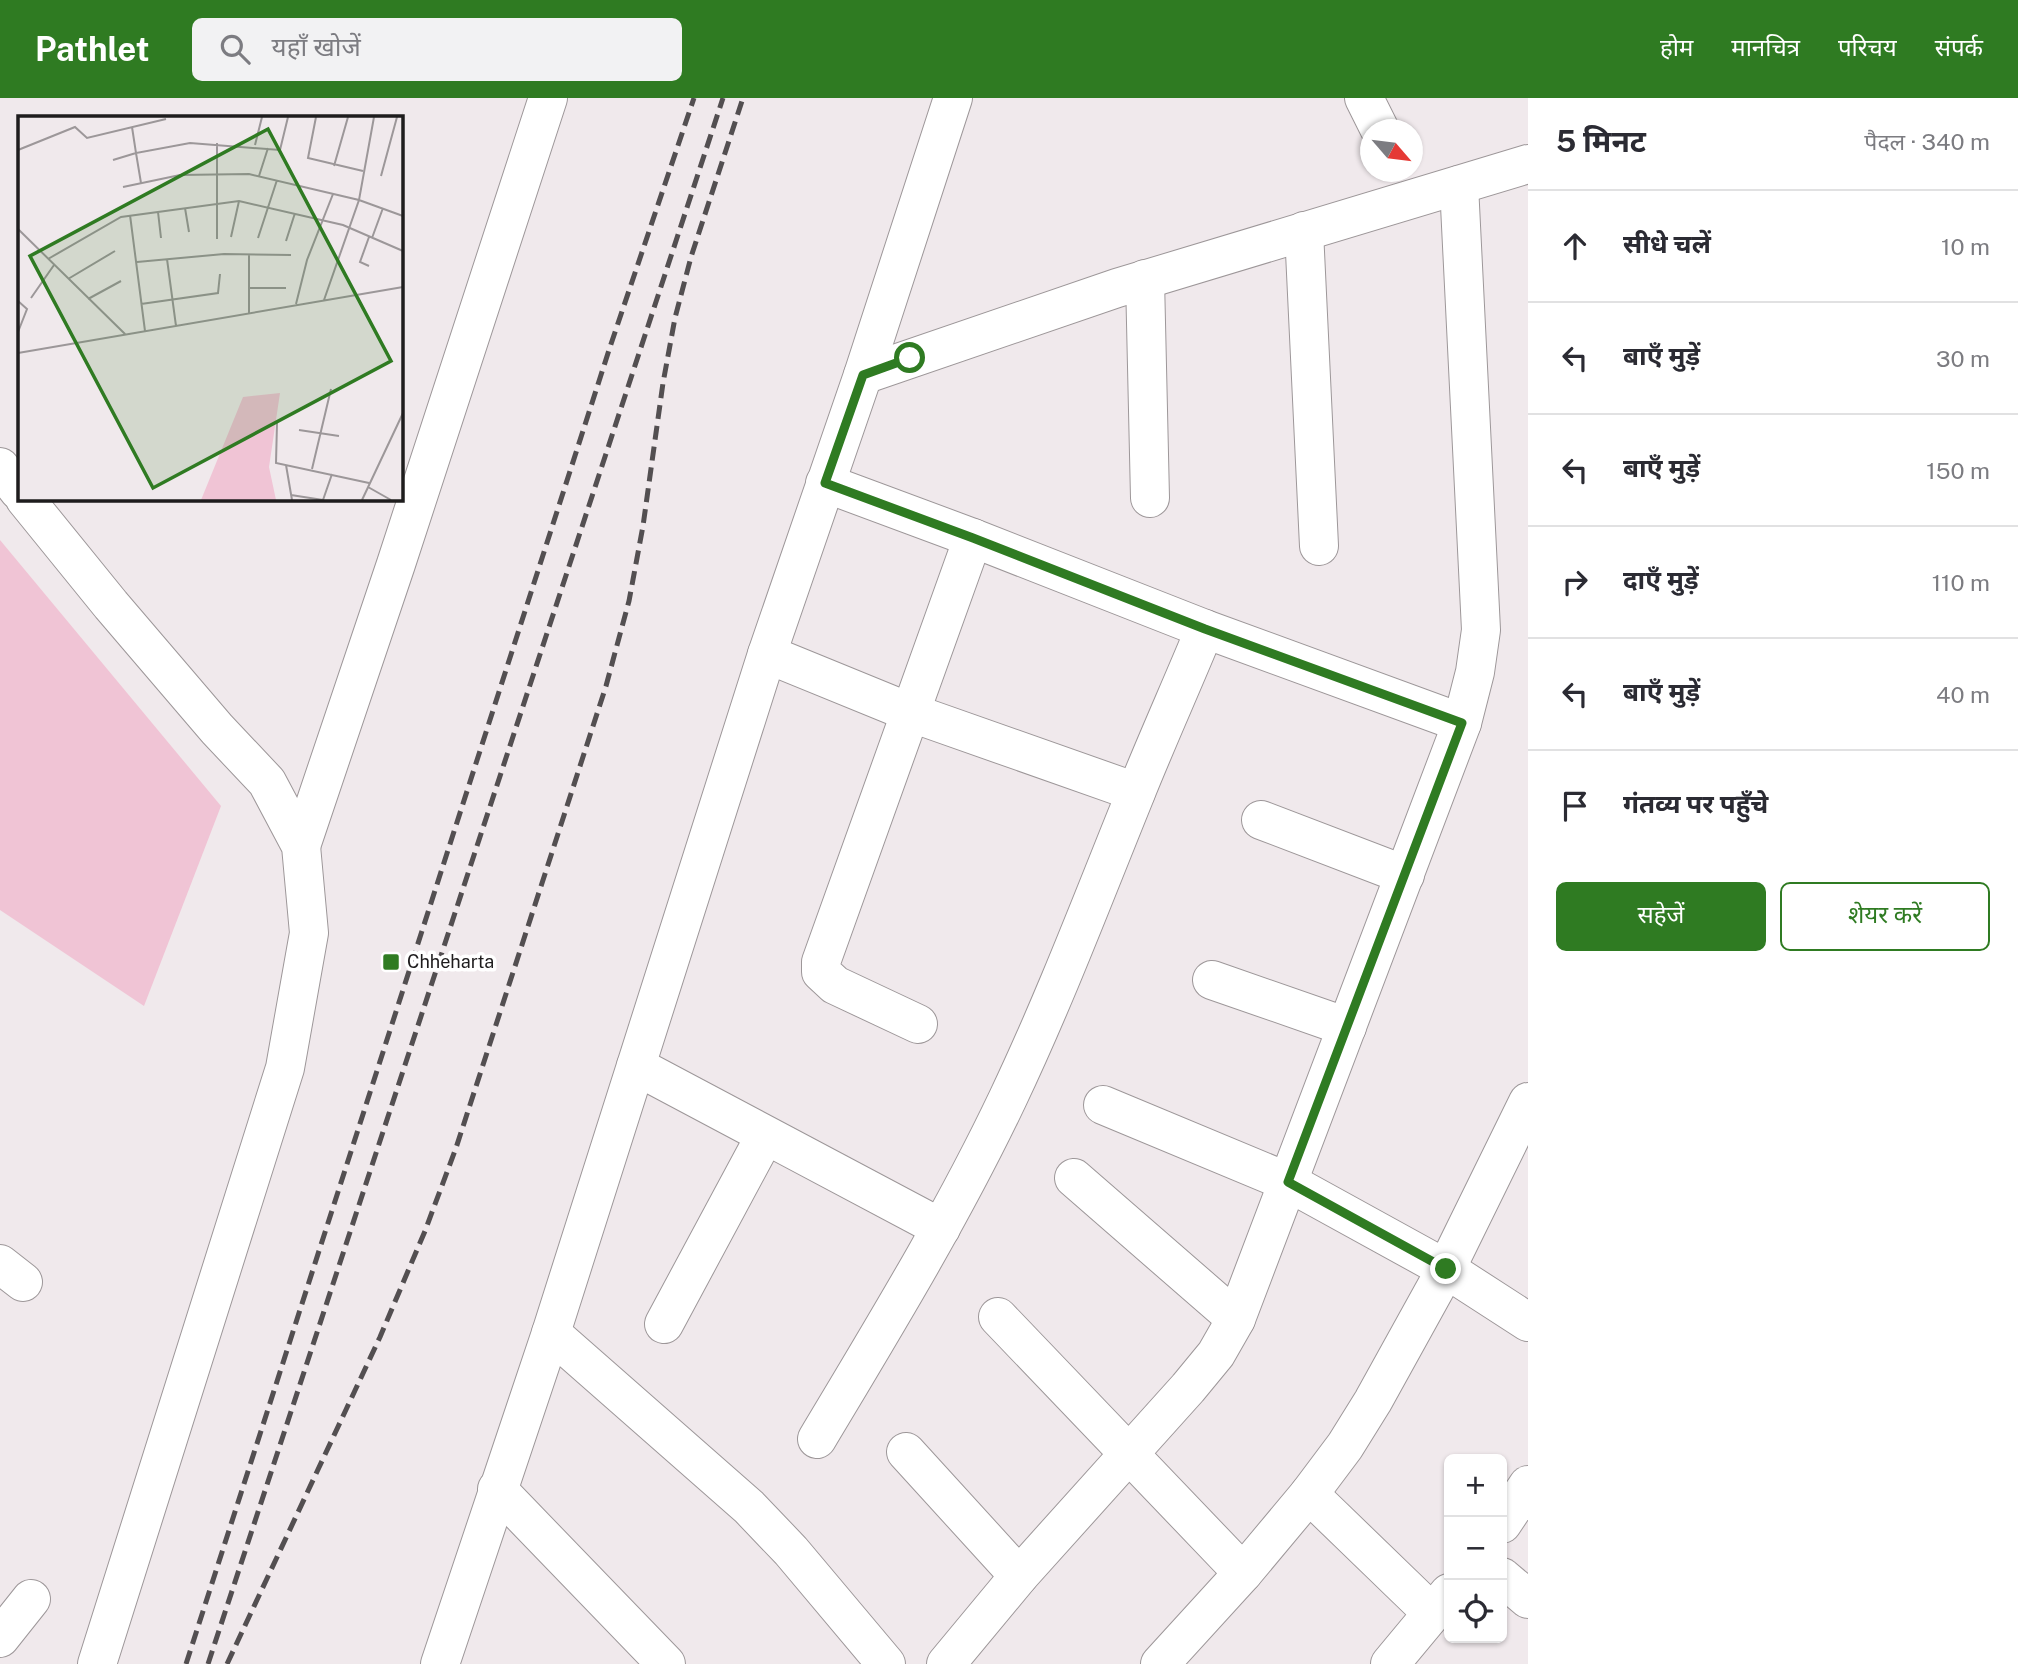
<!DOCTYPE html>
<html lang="hi">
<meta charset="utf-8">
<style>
body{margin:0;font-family:"Public Sans","Noto Sans Devanagari",sans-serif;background:#f2f2f3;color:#2b2b33}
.controls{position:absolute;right:21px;bottom:21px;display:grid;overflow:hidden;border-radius:10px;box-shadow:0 2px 5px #0004}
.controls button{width:63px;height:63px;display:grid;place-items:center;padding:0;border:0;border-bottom:2px solid #e1e1e2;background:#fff;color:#2b2b33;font:35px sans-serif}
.compass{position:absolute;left:1360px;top:21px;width:63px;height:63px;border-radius:50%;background:#fff;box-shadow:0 2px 5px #0004;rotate:118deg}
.stop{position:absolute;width:21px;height:21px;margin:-16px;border:5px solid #2f7b22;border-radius:50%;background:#fff}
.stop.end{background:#2f7b22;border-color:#fff;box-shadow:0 2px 7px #0008}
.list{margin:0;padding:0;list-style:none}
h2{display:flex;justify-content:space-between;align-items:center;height:91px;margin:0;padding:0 28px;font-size:30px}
h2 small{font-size:23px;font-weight:400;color:#7c7c81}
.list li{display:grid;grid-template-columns:46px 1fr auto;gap:21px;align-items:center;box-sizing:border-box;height:112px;padding:0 28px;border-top:2px solid #e1e1e2}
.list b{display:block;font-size:26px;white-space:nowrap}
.list em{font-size:23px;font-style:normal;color:#7c7c81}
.actions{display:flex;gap:14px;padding:21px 28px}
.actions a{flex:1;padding:16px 0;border:2px solid #2f7b22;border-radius:10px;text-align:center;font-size:24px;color:#2f7b22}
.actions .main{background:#2f7b22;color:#fff}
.icon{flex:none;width:38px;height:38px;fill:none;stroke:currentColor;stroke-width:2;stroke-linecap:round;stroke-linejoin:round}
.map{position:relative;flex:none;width:1528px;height:1566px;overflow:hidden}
header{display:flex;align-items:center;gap:42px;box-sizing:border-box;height:98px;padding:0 35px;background:#2f7b22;color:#fff}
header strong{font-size:33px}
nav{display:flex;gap:38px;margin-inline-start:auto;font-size:24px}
.search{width:490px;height:63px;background:#f2f2f3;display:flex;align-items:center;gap:18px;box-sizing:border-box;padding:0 24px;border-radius:10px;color:#7c7c81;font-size:26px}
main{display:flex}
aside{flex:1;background:#fff}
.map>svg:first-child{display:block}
.green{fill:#f0c4d5}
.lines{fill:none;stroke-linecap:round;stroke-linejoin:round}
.minor-casing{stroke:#9d9799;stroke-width:40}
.minor{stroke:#fff;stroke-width:38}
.rail{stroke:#534f51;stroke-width:5;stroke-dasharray:14 7;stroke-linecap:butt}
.route{stroke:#2f7b22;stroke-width:9}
.poi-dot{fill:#2f7b22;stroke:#fff;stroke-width:2.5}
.labels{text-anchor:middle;stroke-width:7;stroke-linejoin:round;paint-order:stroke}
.poi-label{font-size:18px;fill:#1e1c1d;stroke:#fff;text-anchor:start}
.inset-road{fill:none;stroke:#9c9799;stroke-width:2}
.view{fill:#2f7b22;fill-opacity:0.15;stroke:#2f7b22;stroke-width:3.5}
.inset-edge{fill:none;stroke:#1e1c1d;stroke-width:3.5}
</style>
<header>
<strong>Pathlet</strong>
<div class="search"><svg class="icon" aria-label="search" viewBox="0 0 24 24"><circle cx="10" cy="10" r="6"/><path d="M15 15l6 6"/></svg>यहाँ खोजें</div>
<nav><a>होम</a><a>मानचित्र</a><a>परिचय</a><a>संपर्क</a></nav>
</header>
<main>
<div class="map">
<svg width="1528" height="1566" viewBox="0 0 1528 1566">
<rect width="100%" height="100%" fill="#f0e9ec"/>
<polygon class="green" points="0,442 221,708 144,908 0,812"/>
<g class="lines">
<g class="minor-casing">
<g id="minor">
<polyline points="1364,0 1380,32"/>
<polyline points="1304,133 1319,448"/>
<polyline points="1145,181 1150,400"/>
<polyline points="863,277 1117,190 1528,66"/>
<polyline points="0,369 19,393"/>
<polyline points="825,385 973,440 1205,531 1462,625"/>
<polyline points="25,401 111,507 217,631 267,684 301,748 309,835 285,970 97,1566"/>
<polyline points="767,556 909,614 1136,694"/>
<polyline points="1261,722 1405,777"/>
<polyline points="301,748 396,466 548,0"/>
<polyline points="1212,882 1347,929"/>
<polyline points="918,926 835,887 821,874 821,864 973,440"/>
<polyline points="636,968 941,1130"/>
<polyline points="1103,1007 1288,1084 1446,1171 1528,1224"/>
<polyline points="1074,1080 1236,1221"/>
<polyline points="0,1166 23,1184"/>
<polyline points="998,1219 1243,1475"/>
<polyline points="664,1226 765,1038"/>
<polyline points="551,1235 749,1409 791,1453 886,1566"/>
<path d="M817,1341C884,1229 952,1118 1008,1000C1055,901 1094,798 1135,697C1157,642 1182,587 1205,531"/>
<polyline points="906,1354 1019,1478"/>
<polyline points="497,1391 666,1566"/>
<polyline points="1309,1396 1432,1515"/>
<polyline points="1502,1426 1528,1387"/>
<polyline points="1502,1479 1528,1501"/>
<polyline points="0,1540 31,1501"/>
<polyline points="440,1566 551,1235 767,556 863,277 953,0"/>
<polyline points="946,1566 1019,1478 1188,1290 1216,1256 1236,1221 1462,625 1475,574 1481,532 1459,87"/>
<polyline points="1160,1566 1243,1475 1309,1396 1345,1348 1373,1303 1446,1171 1528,1004"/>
<polyline points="1390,1566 1449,1495"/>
</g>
</g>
<use href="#minor" class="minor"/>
<g class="rail">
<polyline points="186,1566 610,249 694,0"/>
<polyline points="208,1566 723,0"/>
<polyline points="227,1566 380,1239 425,1133 456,1050 606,588 629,503 643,428 663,285 675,220 691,159 743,0"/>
</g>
</g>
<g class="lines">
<polyline class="route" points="910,260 863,277 825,385 973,440 1205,531 1462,625 1288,1084 1446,1171"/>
</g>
<rect class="poi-dot" x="382" y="855" width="18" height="18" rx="3.5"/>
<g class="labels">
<g class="poi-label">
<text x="407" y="870">Chheharta</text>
</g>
</g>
<g transform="translate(18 18)">
<rect width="385" height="385" fill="#f0e9ec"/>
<path d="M262,277L251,351L258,384H183L225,281Z" fill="#f0c4d5"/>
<path class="inset-road" d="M298,1L290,42L345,55M199,27V123M237,29L244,1M0,34L57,11L69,22L148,3M95,44L118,37L114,11M316,50L330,1M241,60L250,32M363,60L379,1M123,67L118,37L172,27L262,34L270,1M105,71L162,59L231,58L341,84L385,100M167,92L171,116M140,96L143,122M112,99L127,215M0,113L107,218M213,121L221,85M351,121L342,146L351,150M240,122L259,64M354,122L365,92M268,125L277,97M30,143L103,101L221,85L325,109L385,135M149,143L158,210M119,146L206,138L273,139M50,163L97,135M231,172H268M13,182L36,149M70,183L103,165M306,184L341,84L356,1M0,185L9,193L0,216M123,188L200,177L202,158M278,188L289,144L315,78M231,197V138M0,237L385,171M259,307L258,347L351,367M281,314L321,320M268,349L274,384M294,353L313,273M350,371L373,384M273,379L305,384M305,384L314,358M344,384L385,297"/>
<path class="view" d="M250,13L373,245L135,372L12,140Z"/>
<rect width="385" height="385" class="inset-edge"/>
</g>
</svg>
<div class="controls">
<button>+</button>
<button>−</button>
<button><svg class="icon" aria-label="locate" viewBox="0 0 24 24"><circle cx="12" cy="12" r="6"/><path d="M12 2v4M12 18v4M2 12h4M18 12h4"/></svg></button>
</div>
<svg class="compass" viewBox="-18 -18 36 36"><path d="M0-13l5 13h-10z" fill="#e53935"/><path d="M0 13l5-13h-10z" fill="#7c7c81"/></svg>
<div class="stop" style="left:910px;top:260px"></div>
<div class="stop end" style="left:1446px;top:1171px"></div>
</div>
<aside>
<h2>5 मिनट<small>पैदल · 340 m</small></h2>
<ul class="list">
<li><svg class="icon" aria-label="ahead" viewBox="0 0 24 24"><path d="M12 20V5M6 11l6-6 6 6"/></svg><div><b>सीधे चलें</b></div><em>10 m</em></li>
<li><svg class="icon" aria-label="left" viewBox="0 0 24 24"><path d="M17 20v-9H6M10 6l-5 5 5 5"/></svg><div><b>बाएँ मुड़ें</b></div><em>30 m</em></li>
<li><svg class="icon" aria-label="left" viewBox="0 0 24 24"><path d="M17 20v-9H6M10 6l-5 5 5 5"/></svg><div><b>बाएँ मुड़ें</b></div><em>150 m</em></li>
<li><svg class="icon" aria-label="right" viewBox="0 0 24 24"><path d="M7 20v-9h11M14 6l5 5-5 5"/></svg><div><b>दाएँ मुड़ें</b></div><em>110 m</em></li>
<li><svg class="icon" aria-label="left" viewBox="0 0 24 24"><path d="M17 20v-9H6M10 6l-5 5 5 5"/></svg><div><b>बाएँ मुड़ें</b></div><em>40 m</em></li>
<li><svg class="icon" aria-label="arrive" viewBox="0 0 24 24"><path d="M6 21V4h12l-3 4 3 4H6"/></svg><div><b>गंतव्य पर पहुँचे</b></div></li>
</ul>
<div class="actions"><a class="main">सहेजें</a><a>शेयर करें</a></div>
</aside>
</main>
